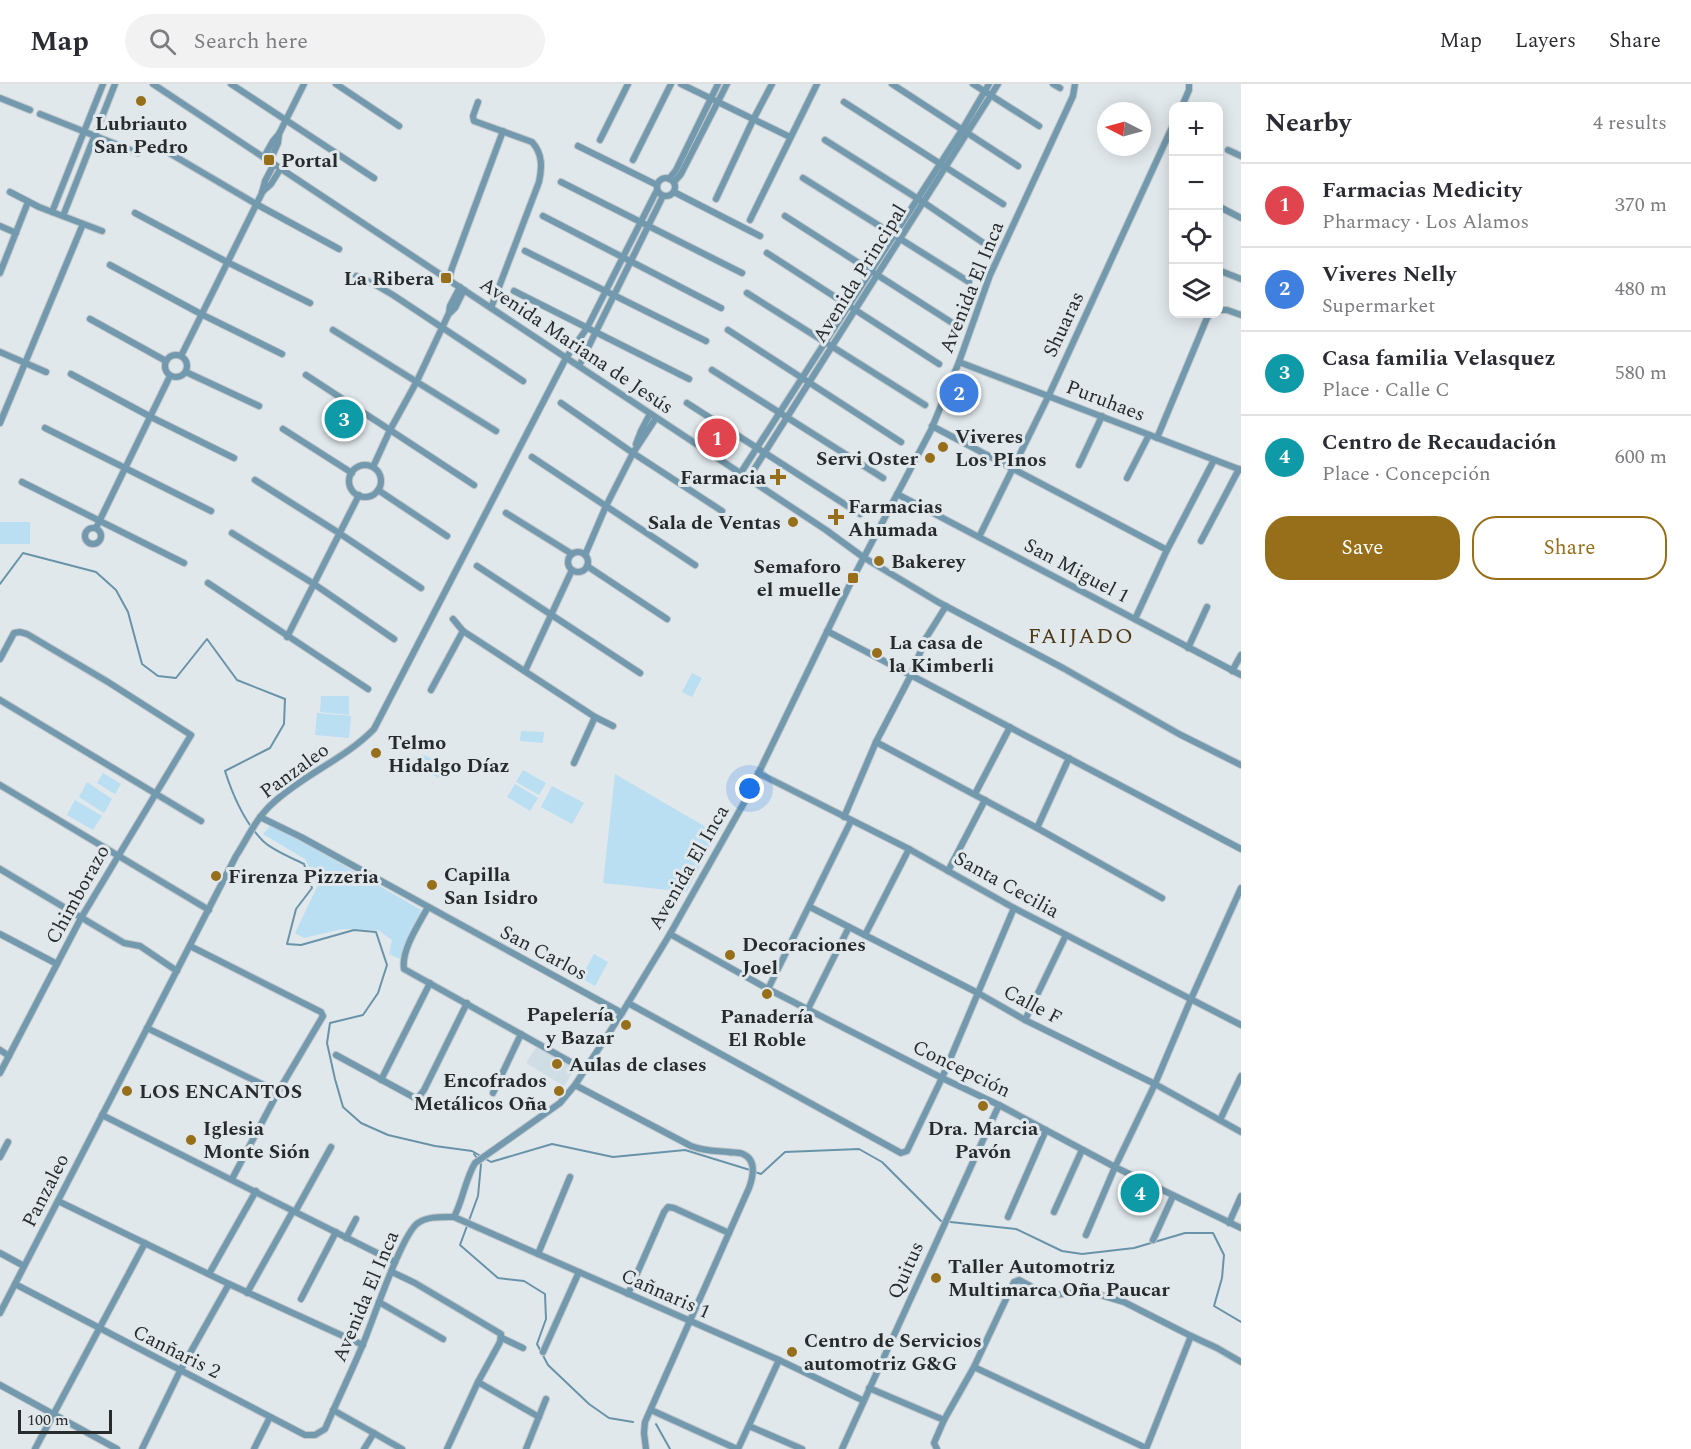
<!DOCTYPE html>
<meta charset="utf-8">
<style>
body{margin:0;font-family:Spectral,serif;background:#f2f2f3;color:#2b2b33}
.controls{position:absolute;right:18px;top:18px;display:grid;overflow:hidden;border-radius:12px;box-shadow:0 3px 15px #0003}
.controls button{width:54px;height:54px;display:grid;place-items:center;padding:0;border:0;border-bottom:2px solid #e1e1e2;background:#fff;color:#2b2b33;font:30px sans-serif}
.compass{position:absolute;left:1097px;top:18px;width:54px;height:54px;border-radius:50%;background:#fff;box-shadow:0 3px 15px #0003;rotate:276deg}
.scale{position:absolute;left:18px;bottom:15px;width:94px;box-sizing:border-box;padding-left:6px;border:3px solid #282b2c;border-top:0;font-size:16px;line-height:21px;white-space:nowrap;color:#282b2c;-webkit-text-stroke:4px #e1e8ec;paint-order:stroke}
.you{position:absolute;left:750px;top:705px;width:21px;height:21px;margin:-15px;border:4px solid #fff;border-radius:50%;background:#1a73e8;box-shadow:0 0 0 9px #1a73e833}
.badge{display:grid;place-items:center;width:39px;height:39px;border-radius:50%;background:#976f1a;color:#fff;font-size:20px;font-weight:700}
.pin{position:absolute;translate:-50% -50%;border:3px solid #fff;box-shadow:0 2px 6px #0006}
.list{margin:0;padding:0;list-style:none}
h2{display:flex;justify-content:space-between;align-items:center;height:78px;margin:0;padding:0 24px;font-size:26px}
h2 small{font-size:20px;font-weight:400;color:#7c7c81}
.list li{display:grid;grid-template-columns:39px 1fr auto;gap:18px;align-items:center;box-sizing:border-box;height:84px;padding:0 24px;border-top:2px solid #e1e1e2}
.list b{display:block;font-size:22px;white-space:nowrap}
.list p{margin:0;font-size:20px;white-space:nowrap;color:#7c7c81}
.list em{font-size:20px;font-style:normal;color:#7c7c81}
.actions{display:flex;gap:12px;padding:18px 24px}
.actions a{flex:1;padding:14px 0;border:2px solid #976f1a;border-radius:24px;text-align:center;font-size:21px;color:#976f1a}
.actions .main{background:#976f1a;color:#fff}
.icon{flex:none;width:33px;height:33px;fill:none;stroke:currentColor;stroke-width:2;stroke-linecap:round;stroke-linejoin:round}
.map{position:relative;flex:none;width:1241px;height:1365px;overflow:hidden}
header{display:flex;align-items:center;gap:36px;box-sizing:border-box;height:84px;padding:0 30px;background:#fff;border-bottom:2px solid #e1e1e2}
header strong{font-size:28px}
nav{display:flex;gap:33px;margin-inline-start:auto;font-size:21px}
.search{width:420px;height:54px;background:#f2f2f3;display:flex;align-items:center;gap:15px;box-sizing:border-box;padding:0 21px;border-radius:33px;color:#7c7c81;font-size:22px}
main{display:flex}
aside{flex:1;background:#fff}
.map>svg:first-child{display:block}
.built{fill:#cfdde5}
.green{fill:#badef2}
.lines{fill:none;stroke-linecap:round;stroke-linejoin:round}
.stream{stroke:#6993a8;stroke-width:2}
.minor-casing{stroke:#c0c6c9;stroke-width:8}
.minor{stroke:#7299ad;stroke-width:6}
.poi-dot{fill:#976f1a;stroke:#e1e8ec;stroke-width:2}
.labels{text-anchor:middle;stroke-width:6;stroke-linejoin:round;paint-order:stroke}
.poi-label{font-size:20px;font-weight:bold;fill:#282b2c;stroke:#e1e8ec;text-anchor:start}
.street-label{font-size:20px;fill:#282b2c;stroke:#e1e8ec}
.quarter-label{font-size:22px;letter-spacing:1.5px;fill:#4d3913;stroke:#e1e8ec}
</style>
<header>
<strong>Map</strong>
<div class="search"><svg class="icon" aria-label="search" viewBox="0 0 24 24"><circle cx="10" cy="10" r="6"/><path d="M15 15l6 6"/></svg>Search here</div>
<nav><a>Map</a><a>Layers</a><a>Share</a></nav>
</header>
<main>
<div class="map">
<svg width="1241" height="1365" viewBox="0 0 1241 1365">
<rect width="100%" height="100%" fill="#e1e8ec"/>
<polygon class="built" points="537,962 575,985 564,1002 526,979"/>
<g class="green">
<rect x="0" y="438" width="30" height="22"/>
<polygon points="692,589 702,594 692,613 682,608"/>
<polygon points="321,612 349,612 349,631 320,628"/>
<polygon points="317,629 351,632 349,654 315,651"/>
<polygon points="521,647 544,648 543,659 520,657"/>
<polygon points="422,670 445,681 439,694 416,683"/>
<polygon points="523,686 546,699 539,711 516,698"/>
<polygon points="103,689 121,700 115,710 97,699"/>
<polygon points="615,690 716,749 687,808 603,799"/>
<polygon points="87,698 112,715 104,729 79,713"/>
<polygon points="515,700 538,714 530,727 507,713"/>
<polygon points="552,702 584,719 572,740 541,723"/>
<polygon points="75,716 102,732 93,746 67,731"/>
<polygon points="270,742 275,742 421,826 400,875 389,870 392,856 378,846 343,845 304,854 295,849 318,801 305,775 263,750"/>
<polygon points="594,870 608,878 595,902 581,894"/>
</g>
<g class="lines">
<g class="stream">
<path d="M0,500L23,469L96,488L116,506L128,528L142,580L158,592L176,594L207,555L237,596L285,615L284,640L270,664L225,687C233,712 244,738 263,757C272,766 292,774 304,780L312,804L296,825L287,860L301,861L354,846L376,848L387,881L378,909L363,931L330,939L327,959L335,995L343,1023L361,1039L388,1051L435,1062L472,1067L491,1078L552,1060L613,1073L685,1066L750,1086"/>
<polyline points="474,1070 481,1080 478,1112 460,1161 498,1194 524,1197 545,1210 546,1235 537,1260 548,1281 589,1320 609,1334 633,1338"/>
<polyline points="755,1088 761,1090 785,1068 859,1065 882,1078 941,1137 1016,1145 1062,1167 1082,1170 1134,1164 1185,1149 1213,1149 1224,1171 1222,1194 1214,1222 1241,1238"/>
<polyline points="656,1340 670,1365"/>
</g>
<g class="minor-casing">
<g id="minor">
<polyline points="153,0 826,446 863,473 938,518 1063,584 1179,650 1241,681"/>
<polyline points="231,0 374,94"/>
<polyline points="336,0 399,42"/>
<polyline points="681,0 790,53"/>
<polyline points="892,0 1018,82"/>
<polyline points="973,0 1039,42"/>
<polyline points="1053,0 1060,4"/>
<polyline points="0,14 30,26"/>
<path d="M478,18L473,32L474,37L532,58C543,70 542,84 539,98L491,224"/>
<polyline points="844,18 1003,120"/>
<polyline points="1182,22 1189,6 1189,0"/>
<polyline points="40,30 138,69"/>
<polyline points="600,56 628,0"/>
<polyline points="825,56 923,118 985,160"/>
<polyline points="578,62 657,101"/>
<polyline points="159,63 256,120 339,165"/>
<polyline points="1228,66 1241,72"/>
<polyline points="264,73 273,57 279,50 304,0"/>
<polyline points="633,76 671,0"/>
<polyline points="270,77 278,59 279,50"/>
<circle cx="666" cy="103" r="9"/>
<polyline points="803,94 969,198"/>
<polyline points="669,95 676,86 718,0"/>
<polyline points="561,98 742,189"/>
<polyline points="674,98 681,90 727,0"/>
<polyline points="10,108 39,123 102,147"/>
<polyline points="262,108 271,100 281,84"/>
<polyline points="674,108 760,152"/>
<polyline points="716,115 753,36 772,0"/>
<polyline points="1218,122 1241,134"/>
<polyline points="52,128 103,0"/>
<polyline points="135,129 227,178 310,219"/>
<polyline points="63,132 115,0"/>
<polyline points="543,132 721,224"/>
<polyline points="785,132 954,240"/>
<polyline points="750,136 817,0"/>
<polyline points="0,142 16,149"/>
<polyline points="525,167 706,257"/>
<polyline points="767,169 939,280"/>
<polyline points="110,181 201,230 282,270"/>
<polyline points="1218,186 1241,195"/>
<polyline points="0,189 28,118"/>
<polyline points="356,192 376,201 393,211 523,297"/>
<polyline points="449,195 452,184 503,47"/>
<polyline points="514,207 689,295"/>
<polyline points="747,209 925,321"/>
<polyline points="1218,226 1227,226 1241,231"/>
<polyline points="450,229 455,224 464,206"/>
<polyline points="90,235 166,277"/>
<polyline points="333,246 496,347"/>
<polyline points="728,246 901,358"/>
<polyline points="0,268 46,288"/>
<circle cx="176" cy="282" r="11"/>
<polyline points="181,272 262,109 265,97 274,80"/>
<polyline points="959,278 1241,386"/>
<polyline points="579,282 663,112"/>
<polyline points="712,286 883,394"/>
<polyline points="186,288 259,322"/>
<polyline points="71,290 151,333 234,374"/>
<polyline points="306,291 474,401"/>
<polyline points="561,319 633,369 722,427"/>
<polyline points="687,319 860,430"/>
<polyline points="0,339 83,140"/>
<polyline points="932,342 1167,466"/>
<polyline points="45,344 211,427"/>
<polyline points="283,345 352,389"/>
<polyline points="1157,354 1207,234 1211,230"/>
<polyline points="636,360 641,347 650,330"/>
<polyline points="532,373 695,481"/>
<polyline points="1079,381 1102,332"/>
<circle cx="365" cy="397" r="16"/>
<polyline points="373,383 390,346 417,297 449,229 450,222 460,203"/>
<polyline points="740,390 962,46 989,0"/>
<polyline points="1127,394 1149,351"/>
<polyline points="748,395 998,0"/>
<polyline points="255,396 339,449 421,504"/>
<polyline points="22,398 184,479"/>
<polyline points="378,406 447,452"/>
<polyline points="897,410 1241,591"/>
<polyline points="506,429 572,470"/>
<circle cx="93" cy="452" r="8"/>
<polyline points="96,444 170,292"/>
<polyline points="232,449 314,500 394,555"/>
<polyline points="979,453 1049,311 1174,39"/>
<polyline points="1201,457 1239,385"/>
<circle cx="578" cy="478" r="10"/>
<polyline points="585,471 606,422 633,369 656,334"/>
<polyline points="477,482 640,589"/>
<polyline points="587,482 667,535"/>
<polyline points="208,499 368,605"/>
<polyline points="946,522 926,554 911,591 876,658 1037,744 1162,814"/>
<polyline points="453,535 463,547 595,633 613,642"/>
<polyline points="1135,535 1167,466 1214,376"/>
<polyline points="827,547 1241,765"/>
<polyline points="287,553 359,411"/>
<polyline points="1188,564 1207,523"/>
<polyline points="0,575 14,549 20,548 27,550 108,598 191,651 81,834 0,989"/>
<polyline points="525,587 572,486"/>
<polyline points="1232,587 1241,571"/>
<polyline points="431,606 463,547"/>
<polyline points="0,616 201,737"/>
<polyline points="574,679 595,633"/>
<polyline points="758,689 909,765 1014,824 1241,941"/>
<polyline points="0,701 209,826"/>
<polyline points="975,710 1010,643"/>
<polyline points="260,733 301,753 622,929"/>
<polyline points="844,733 876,658"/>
<polyline points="1037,744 1069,674"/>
<polyline points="0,785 124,859 140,862 177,887"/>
<polyline points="948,787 985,716"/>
<path d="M428,823C419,840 401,866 404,885L585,986"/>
<polyline points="810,823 978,909 1025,936 1155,1000 1241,1048"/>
<polyline points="0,850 57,880"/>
<polyline points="670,850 768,905 942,994 999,1021 1115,1083 1241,1144"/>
<polyline points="865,851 909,765"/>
<polyline points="190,862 321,928 323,932 278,1008 232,1095"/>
<polyline points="768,905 851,737"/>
<polyline points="628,919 901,1069 907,1067 942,994 1014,824"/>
<polyline points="808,925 849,843"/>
<polyline points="1025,936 1066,851"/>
<polyline points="147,944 278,1008"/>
<polyline points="0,966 9,972"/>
<polyline points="336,971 417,1015 424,1006 467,919"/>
<polyline points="381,996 430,899"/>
<path d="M575,1001L691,1062C703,1067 716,1067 729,1068C733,1069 739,1068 743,1070C757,1076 753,1093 749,1104L645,1338L644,1349L646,1365"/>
<polyline points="493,1009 521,950"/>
<polyline points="102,1031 395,1178"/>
<polyline points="1220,1036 1241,992"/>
<polyline points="0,1073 8,1058"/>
<polyline points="58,1117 229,1200 363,1261"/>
<polyline points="295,1128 331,1063"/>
<polyline points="1054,1128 1082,1066"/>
<polyline points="454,1133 779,1276 864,1317"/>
<polyline points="1008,1133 1046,1046"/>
<polyline points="1229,1139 1241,1112"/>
<polyline points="1086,1151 1115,1083 1155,1000 1191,915 1241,804"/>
<polyline points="346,1154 356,1135"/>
<polyline points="1153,1156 1173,1112"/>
<polyline points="0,1169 24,1182"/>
<polyline points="538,1170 570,1093"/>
<polyline points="392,1188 415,1199 501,1250 500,1258 478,1298 447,1365"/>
<polyline points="209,1190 256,1107"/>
<path d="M15,1200L305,1351H315L325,1345C337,1317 351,1289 363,1260C372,1239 402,1149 418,1139C427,1132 443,1133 454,1133C463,1116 465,1096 475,1079L560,1019L575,1001L622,929L670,850L745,717L853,494L931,346L959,278L990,191L1073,12L1075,0"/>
<polyline points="247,1209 293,1127"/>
<polyline points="628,1210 664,1128 668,1123 674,1124 729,1149"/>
<polyline points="301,1215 336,1148"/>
<polyline points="379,1218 443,1255"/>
<path d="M0,1229L236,772C248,753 257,733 273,719C304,690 345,675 374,645L566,274L587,244L657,106"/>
<polyline points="502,1254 523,1264"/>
<polyline points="543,1268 579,1188"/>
<polyline points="974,1283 1146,1364"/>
<polyline points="478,1298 539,1333"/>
<polyline points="0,1301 117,1365"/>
<polyline points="869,1304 944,1336"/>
<polyline points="333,1326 402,1365"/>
<polyline points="651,1326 737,1365"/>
<polyline points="749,1342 802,1365"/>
<polyline points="35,1365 145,1159"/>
<polyline points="142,1365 180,1287 229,1200"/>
<polyline points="254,1365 270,1333"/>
<polyline points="364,1365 374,1349"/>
<polyline points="526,1365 546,1315"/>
<polyline points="738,1365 779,1276"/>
<polyline points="842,1365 999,1021"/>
<polyline points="937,1365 934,1359 944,1336 974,1283 1014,1198 1019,1196 1045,1210 1054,1211 1087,1207 1124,1218 1191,1252 1217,1264 1241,1278"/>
<polyline points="1146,1365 1191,1252"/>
</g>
</g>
<use href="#minor" class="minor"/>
</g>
<g class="poi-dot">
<circle cx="141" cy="17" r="6"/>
<rect x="263" y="70" width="12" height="12" rx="3"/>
<rect x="440" y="188" width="12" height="12" rx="3"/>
<circle cx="943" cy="363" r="6"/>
<circle cx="930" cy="374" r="6"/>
<path d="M775 384h6v6h6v6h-6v6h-6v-6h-6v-6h6z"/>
<path d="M833 424h6v6h6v6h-6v6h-6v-6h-6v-6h6z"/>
<circle cx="793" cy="438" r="6"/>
<circle cx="879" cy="477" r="6"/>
<rect x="847" y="488" width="12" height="12" rx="3"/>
<circle cx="877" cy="569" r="6"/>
<circle cx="376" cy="669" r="6"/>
<circle cx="216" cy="792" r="6"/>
<circle cx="432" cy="801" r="6"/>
<circle cx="730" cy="871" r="6"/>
<circle cx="767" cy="910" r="6"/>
<circle cx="626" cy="941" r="6"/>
<circle cx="557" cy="980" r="6"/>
<circle cx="127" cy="1007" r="6"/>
<circle cx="559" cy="1007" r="6"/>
<circle cx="983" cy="1022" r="6"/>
<circle cx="191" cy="1056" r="6"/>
<circle cx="936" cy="1194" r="6"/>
<circle cx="792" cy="1268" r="6"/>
</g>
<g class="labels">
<g class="poi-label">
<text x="141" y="46" text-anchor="middle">Lubriauto<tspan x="141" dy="23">San Pedro</tspan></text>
<text x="281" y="83">Portal</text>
<text x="434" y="201" text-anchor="end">La Ribera</text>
<text x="955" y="359">Viveres<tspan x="955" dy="23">Los PInos</tspan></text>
<text x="918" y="381" text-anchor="end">Servi Oster</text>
<text x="766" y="400" text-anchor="end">Farmacia</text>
<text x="848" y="429">Farmacias<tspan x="848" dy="23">Ahumada</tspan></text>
<text x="781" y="445" text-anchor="end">Sala de Ventas</text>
<text x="891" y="484">Bakerey</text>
<text x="841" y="489" text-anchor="end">Semaforo<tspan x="841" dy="23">el muelle</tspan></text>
<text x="889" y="565">La casa de<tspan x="889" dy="23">la Kimberli</tspan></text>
<text x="388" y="665">Telmo<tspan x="388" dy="23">Hidalgo Díaz</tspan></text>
<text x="444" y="797">Capilla<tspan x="444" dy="23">San Isidro</tspan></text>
<text x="228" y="799">Firenza Pizzeria</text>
<text x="742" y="867">Decoraciones<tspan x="742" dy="23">Joel</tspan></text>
<text x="614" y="937" text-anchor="end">Papelería<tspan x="614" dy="23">y Bazar</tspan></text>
<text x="767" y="939" text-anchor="middle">Panadería<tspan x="767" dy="23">El Roble</tspan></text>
<text x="569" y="987">Aulas de clases</text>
<text x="547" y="1003" text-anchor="end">Encofrados<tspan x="547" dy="23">Metálicos Oña</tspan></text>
<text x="139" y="1014">LOS ENCANTOS</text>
<text x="203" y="1051">Iglesia<tspan x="203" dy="23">Monte Sión</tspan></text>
<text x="983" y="1051" text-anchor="middle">Dra. Marcia<tspan x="983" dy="23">Pavón</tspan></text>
<text x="948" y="1189">Taller Automotriz<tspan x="948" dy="23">Multimarca Oña Paucar</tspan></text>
<text x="804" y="1263">Centro de Servicios<tspan x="804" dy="23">automotriz G&amp;G</tspan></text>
</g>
<g class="street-label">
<text transform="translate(859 189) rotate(-58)" y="7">Avenida Principal</text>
<text transform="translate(971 203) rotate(-68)" y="7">Avenida El Inca</text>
<text transform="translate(1063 240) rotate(-65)" y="7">Shuaras</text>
<text transform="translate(577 261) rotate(34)" y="7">Avenida Mariana de Jesús</text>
<text transform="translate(1106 316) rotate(21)" y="7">Puruhaes</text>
<text transform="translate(1077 486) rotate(28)" y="7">San Miguel 1</text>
<text transform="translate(294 686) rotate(-36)" y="7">Panzaleo</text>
<text transform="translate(688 783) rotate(-60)" y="7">Avenida El Inca</text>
<text transform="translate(1007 800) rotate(29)" y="7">Santa Cecilia</text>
<text transform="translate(77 810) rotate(-61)" y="7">Chimborazo</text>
<text transform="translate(544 868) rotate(28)" y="7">San Carlos</text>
<text transform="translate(1033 920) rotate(28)" y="7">Calle F</text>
<text transform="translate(962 984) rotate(26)" y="7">Concepción</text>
<text transform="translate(45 1106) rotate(-63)" y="7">Panzaleo</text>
<text transform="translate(905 1186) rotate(-66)" y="7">Quitus</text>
<text transform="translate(666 1209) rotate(24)" y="7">Cañnaris 1</text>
<text transform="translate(365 1212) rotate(-67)" y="7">Avenida El Inca</text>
<text transform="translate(177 1267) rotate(27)" y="7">Canñaris 2</text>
</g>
<g class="quarter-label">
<text x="1081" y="559">FAIJADO</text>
</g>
</g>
</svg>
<div class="controls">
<button>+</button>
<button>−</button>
<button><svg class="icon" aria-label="locate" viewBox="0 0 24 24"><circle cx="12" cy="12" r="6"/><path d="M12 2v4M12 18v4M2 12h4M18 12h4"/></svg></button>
<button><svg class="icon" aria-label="layers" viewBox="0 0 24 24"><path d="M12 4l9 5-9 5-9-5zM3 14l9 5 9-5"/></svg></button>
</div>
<svg class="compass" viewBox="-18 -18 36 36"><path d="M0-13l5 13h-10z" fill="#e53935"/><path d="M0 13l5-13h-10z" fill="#7c7c81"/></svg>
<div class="scale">100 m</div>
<div class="you"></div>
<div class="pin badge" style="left:717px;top:354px;background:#e0444e">1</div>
<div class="pin badge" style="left:959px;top:309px;background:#3f7fe0">2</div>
<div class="pin badge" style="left:344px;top:335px;background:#0f9aa8">3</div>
<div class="pin badge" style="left:1140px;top:1109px;background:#0f9aa8">4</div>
</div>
<aside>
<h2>Nearby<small>4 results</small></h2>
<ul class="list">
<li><span class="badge" style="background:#e0444e">1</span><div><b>Farmacias Medicity</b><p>Pharmacy · Los Alamos</p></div><em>370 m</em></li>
<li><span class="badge" style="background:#3f7fe0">2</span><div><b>Viveres Nelly</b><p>Supermarket</p></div><em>480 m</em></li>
<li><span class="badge" style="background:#0f9aa8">3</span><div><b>Casa familia Velasquez</b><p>Place · Calle C</p></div><em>580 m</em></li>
<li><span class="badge" style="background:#0f9aa8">4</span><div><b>Centro de Recaudación</b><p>Place · Concepción</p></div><em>600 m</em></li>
</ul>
<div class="actions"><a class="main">Save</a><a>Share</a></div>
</aside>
</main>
